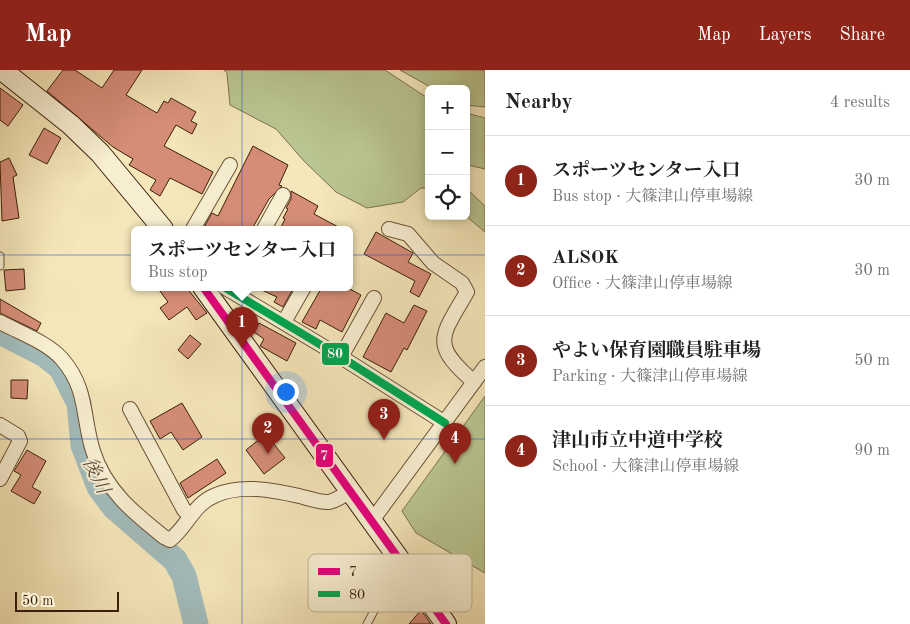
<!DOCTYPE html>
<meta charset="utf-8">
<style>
body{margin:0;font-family:"Old Standard TT","Noto Serif JP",serif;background:#f2f2f2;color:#222}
.controls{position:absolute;right:15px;top:15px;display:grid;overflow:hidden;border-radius:8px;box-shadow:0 2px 8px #0003}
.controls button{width:45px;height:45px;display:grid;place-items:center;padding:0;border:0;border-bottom:1px solid #e0e0e0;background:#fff;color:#222;font:25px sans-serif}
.scale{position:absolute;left:15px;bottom:12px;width:104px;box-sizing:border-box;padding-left:5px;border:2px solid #3d1f0a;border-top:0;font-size:14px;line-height:18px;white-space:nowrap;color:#3d1f0a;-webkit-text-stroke:4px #f8efd2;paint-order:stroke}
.you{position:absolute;left:285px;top:321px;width:18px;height:18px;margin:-12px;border:4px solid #fff;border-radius:50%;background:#1a73e8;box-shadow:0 0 0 8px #1a73e833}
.badge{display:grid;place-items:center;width:32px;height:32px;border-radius:50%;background:#8f2418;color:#fff;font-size:16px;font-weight:700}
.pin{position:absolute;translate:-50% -41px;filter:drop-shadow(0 1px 2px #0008)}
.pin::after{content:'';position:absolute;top:26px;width:18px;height:15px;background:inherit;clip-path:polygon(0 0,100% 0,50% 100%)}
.popup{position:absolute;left:131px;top:156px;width:222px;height:65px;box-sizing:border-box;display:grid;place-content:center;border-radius:8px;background:#fff;filter:drop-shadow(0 1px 4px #0005);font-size:16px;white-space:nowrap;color:#767676}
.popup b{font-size:19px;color:#222}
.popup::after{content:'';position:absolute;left:50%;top:100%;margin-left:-10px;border:10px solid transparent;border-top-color:#fff}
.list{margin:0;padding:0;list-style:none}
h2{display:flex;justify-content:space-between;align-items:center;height:65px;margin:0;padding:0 20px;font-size:21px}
h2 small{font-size:16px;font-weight:400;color:#767676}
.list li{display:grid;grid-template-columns:32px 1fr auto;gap:15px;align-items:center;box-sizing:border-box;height:90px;padding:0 20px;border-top:1px solid #e0e0e0}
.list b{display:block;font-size:19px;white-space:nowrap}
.list p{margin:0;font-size:16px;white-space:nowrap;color:#767676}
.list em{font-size:16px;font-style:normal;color:#767676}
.icon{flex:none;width:28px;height:28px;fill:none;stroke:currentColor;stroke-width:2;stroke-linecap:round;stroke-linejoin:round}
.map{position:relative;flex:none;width:485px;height:554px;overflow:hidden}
header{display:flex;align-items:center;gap:30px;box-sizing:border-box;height:70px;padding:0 25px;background:#8f2418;color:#fff}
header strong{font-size:24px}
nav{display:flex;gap:28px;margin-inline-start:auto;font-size:18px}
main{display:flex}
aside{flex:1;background:#fff}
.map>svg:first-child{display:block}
.green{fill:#bac691;stroke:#7c724e}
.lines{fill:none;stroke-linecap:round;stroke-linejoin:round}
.river{stroke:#a2bcbc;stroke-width:25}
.building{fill:#d68d78;stroke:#3d1f0a}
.service-casing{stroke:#6b5136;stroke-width:9}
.minor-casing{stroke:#6b5136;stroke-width:16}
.secondary-casing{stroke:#3d1f0a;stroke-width:22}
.service{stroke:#f8efd2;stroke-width:7}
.minor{stroke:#f8efd2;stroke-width:14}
.secondary{stroke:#f8efd2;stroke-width:20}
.bus-1-casing{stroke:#f8efd2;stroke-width:11}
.bus-2-casing{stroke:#f8efd2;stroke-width:11}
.bus-1{stroke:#e5007d;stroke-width:8}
.bus-2{stroke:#00a651;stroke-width:8}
.grid{fill:none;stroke:#1d4ed8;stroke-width:1;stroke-opacity:0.55}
.labels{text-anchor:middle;stroke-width:4;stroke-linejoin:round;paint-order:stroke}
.water-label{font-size:19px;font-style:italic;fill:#5b4e3f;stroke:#f8efd2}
.key{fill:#f8efd2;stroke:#c0b196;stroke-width:1}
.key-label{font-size:14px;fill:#3d1f0a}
.line-badge{stroke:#f8efd2;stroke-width:2}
.badge-label{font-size:14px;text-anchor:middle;font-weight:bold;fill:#fff}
</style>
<header>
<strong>Map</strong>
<nav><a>Map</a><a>Layers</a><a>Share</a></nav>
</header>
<main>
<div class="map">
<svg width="485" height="554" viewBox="0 0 485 554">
<rect width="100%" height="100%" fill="#f5e7ba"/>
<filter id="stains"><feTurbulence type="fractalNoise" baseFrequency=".004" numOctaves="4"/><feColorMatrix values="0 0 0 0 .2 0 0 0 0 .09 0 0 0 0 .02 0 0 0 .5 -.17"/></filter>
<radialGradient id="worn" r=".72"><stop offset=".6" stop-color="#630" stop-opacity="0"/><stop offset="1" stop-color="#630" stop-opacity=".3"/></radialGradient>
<g class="green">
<polygon points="224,0 385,0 429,29 429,118 421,118 403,132 367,138 336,122 304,91 276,59 230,35 227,3"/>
<polygon points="400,0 485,0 485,37 466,35 466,19 434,19"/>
<polygon points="466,43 485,48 485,99 468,95 466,97"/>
<polygon points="466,118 485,136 485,162 466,146"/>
<polygon points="485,326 485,503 416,463 402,441"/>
</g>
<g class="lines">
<polyline class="river" points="0,262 45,285 61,298 79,333 83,375 99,417 114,437 175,490 184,506 196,554"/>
</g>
<g class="building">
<polygon points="63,0 75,0 102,18 114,0 142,0 126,25 157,43 164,31 168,33 171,28 196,42 191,51 197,54 192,64 176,55 164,76 213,102 202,124 170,108 160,126 150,120 156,110 129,95 133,89 113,77 47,21"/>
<polygon points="0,18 23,35 8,56 0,50"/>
<polygon points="44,58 61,68 47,94 29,85"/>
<polygon points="253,76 288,95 279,115 282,116 269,129 252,159 203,159 212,143 218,146"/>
<polygon points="9,88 17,105 13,107 19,148 2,151 0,92"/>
<polygon points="291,121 318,136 314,144 342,159 280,159 285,149 283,148 288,139 286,138 291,129"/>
<polygon points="376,162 413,183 408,192 431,204 419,227 410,222 415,211 364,184"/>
<polygon points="24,199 25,219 6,221 4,200"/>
<polygon points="157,217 186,217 207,243 196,250 187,237 169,250 160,238 168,232"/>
<polygon points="255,217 294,217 283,237 274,232 277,227"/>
<polygon points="322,217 346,217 361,225 342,262 320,250 316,259 302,252"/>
<polygon points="0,229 41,253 37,261 0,243"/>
<polygon points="414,235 427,241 407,280 404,278 391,302 363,287 386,243 404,253"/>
<polygon points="259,253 296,273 287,291 260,276 264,269 254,262"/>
<polygon points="190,265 201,274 188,289 178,280"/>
<polygon points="11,310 28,310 27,329 11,328"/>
<polygon points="182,333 202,367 183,380 171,362 160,369 150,351"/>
<polygon points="266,364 285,388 264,404 246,380"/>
<polygon points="27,380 46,391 32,417 41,422 34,434 11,421 21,405 14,401"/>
<polygon points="217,389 226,403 188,428 180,413"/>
<polygon points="421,540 431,554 409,554"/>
</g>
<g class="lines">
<g class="service-casing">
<g id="service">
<polyline points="0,186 0,196"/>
<polyline points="367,554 399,494"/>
</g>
</g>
<g class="minor-casing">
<g id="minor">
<polyline points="193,159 230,95"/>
<polyline points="264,159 283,125"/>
<path d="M389,159L408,164L433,193L462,213L467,222C441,267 430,274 474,312"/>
<polyline points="224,217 341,287 445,353"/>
<path d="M0,252C20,263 47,272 62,289C88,319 82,346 93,381C105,420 134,443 164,467L170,470C188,456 193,434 216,425C241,414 273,420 299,426C308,428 321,433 329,432C337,430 343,426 349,421"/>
<polyline points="284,252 304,217"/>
<polyline points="341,287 374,228"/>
<polyline points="130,339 184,440 190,445"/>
<polyline points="0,355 18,366 20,371 0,409"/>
<polyline points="371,452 485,297"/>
</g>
</g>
<g class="secondary-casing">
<g id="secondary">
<polyline points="2,0 71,55 100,83 163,159"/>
<polyline points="203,217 446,554"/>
</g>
</g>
<use href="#service" class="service"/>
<use href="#minor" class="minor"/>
<use href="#secondary" class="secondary"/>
<g class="bus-1-casing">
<polyline id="bus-1" points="203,217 446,554"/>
</g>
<g class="bus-2-casing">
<polyline id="bus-2" points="224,217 341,287 445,353"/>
</g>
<use href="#bus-1" class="bus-1"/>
<use href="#bus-2" class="bus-2"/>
</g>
<path class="grid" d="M242,0V554M0,185H485M0,369H485"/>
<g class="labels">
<g class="water-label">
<text transform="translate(97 405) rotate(64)" y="7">後川</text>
</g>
</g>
<rect x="308" y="484" width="164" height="58" rx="8" class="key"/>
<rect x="318" y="498" width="22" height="7" fill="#e5007d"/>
<rect x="318" y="521" width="22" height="6" fill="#00a651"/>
<g class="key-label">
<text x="349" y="506">7</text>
<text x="349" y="529">80</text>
</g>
<g class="line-badge">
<rect x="321" y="272" width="29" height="24" rx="5" fill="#00a651"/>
<rect x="315" y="373" width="19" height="25" rx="5" fill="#e5007d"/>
</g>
<g class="badge-label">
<text x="335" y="288">80</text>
<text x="324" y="390">7</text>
</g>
<rect width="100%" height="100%" filter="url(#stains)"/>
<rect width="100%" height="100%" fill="url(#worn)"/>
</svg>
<div class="controls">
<button>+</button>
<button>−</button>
<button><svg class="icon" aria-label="locate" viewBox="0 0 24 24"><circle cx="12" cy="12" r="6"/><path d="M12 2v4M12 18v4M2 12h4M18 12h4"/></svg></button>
</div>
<div class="scale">50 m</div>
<div class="you"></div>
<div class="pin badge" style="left:242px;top:278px">1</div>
<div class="popup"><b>スポーツセンター入口</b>Bus stop</div>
<div class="pin badge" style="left:268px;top:384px">2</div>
<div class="pin badge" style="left:384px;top:370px">3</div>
<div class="pin badge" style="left:455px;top:394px">4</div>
</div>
<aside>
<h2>Nearby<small>4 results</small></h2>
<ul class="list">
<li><span class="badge">1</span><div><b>スポーツセンター入口</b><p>Bus stop · 大篠津山停車場線</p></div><em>30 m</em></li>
<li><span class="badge">2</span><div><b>ALSOK</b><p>Office · 大篠津山停車場線</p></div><em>30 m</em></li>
<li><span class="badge">3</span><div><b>やよい保育園職員駐車場</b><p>Parking · 大篠津山停車場線</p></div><em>50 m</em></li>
<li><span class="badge">4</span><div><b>津山市立中道中学校</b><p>School · 大篠津山停車場線</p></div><em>90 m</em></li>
</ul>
</aside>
</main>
